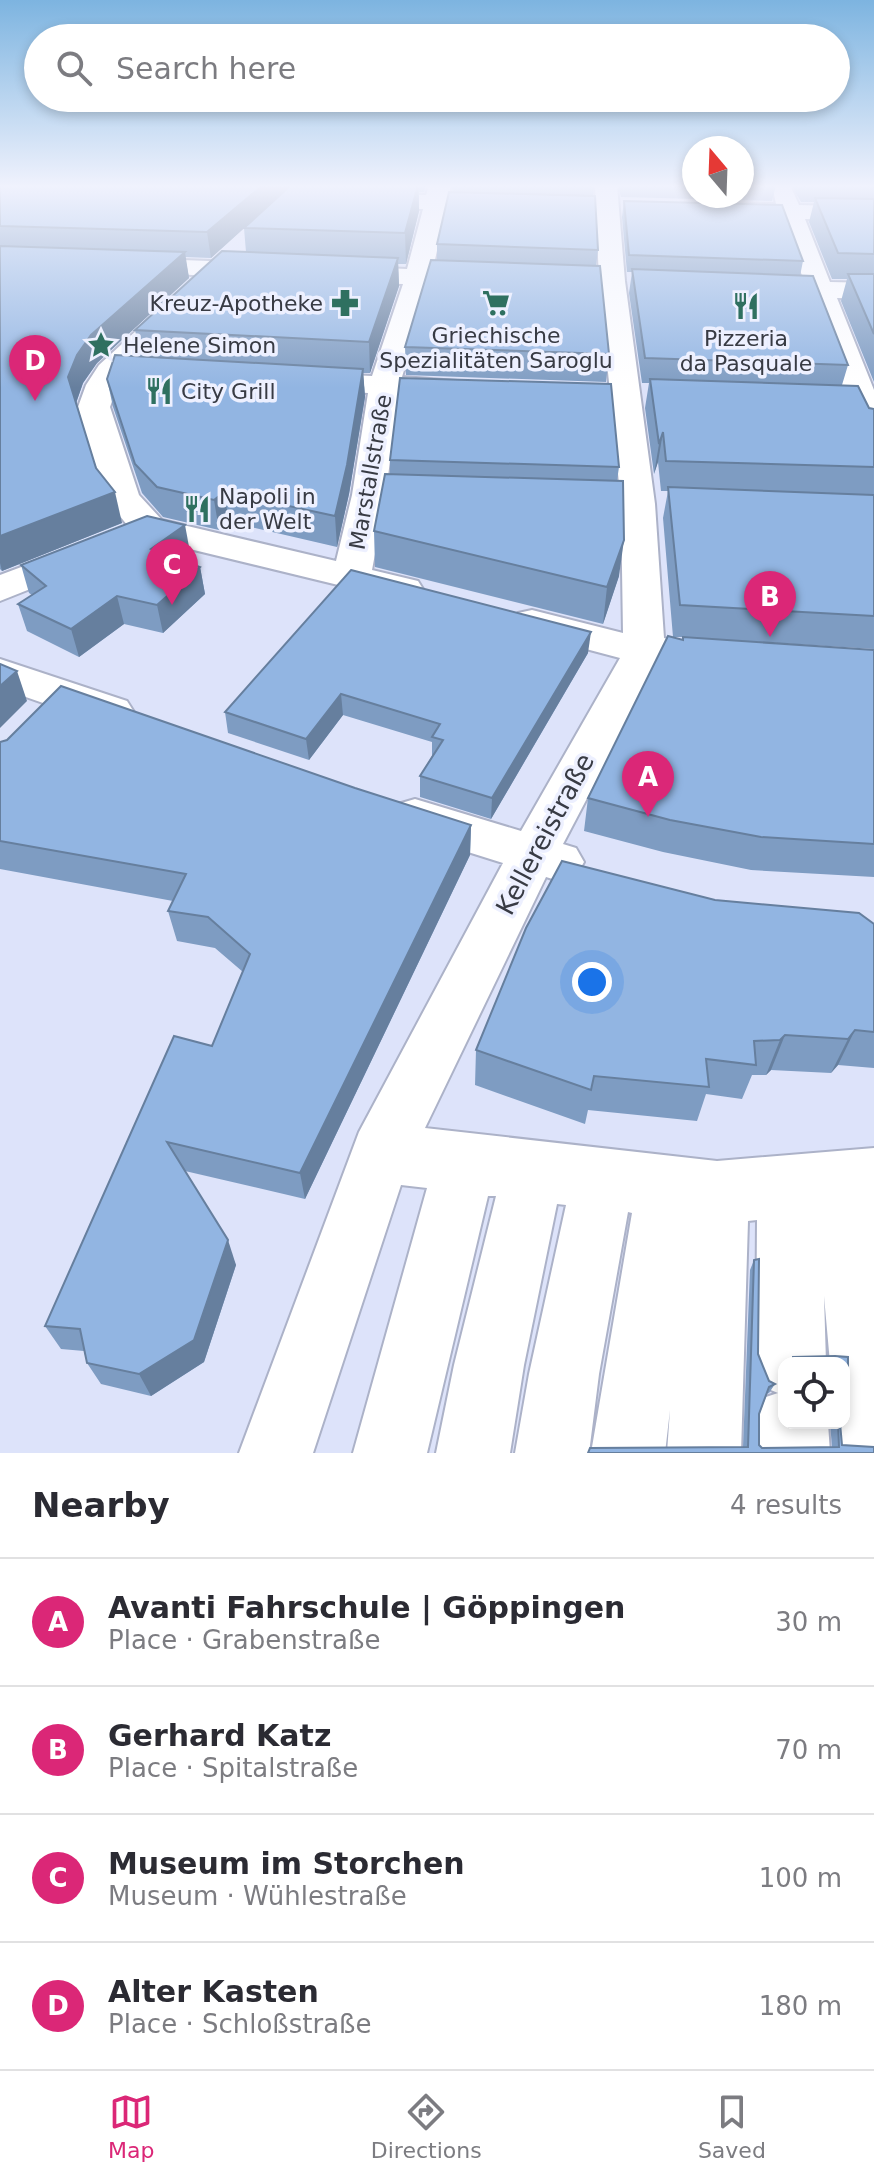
<!DOCTYPE html>
<meta charset="utf-8">
<style>
body{margin:0;font-family:"DejaVu Sans",sans-serif;background:#f2f2f3;color:#2b2b33}
.controls{position:absolute;right:24px;bottom:24px;display:grid;overflow:hidden;border-radius:16px;box-shadow:0 4px 12px #0003}
.controls button{width:72px;height:72px;display:grid;place-items:center;padding:0;border:0;border-bottom:2px solid #e1e1e2;background:#fff;color:#2b2b33;font:40px sans-serif}
.compass{position:absolute;left:682px;top:136px;width:72px;height:72px;border-radius:50%;background:#fff;box-shadow:0 4px 12px #0003;rotate:341deg}
.you{position:absolute;left:592px;top:982px;width:28px;height:28px;margin:-20px;border:6px solid #fff;border-radius:50%;background:#1a73e8;box-shadow:0 0 0 12px #1a73e833}
.badge{display:grid;place-items:center;width:52px;height:52px;border-radius:50%;background:#db2777;color:#fff;font-size:26px;font-weight:700}
.pin{position:absolute;translate:-50% -66px;filter:drop-shadow(0 2px 4px #0008)}
.pin::after{content:'';position:absolute;top:42px;width:28px;height:24px;background:inherit;clip-path:polygon(0 0,100% 0,50% 100%)}
.list{margin:0;padding:0;list-style:none}
h2{display:flex;justify-content:space-between;align-items:center;height:104px;margin:0;padding:0 32px;font-size:34px}
h2 small{font-size:26px;font-weight:400;color:#7c7c81}
.list li{display:grid;grid-template-columns:52px 1fr auto;gap:24px;align-items:center;box-sizing:border-box;height:128px;padding:0 32px;border-top:2px solid #e1e1e2}
.list b{display:block;font-size:30px;white-space:nowrap}
.list p{margin:0;font-size:26px;white-space:nowrap;color:#7c7c81}
.list em{font-size:26px;font-style:normal;color:#7c7c81}
.icon{flex:none;width:44px;height:44px;fill:none;stroke:currentColor;stroke-width:2;stroke-linecap:round;stroke-linejoin:round}
.map{position:relative;flex:none;width:874px;height:1453px;overflow:hidden}
.search{position:absolute;background:#fff;box-shadow:0 4px 12px #0003;left:24px;right:24px;top:24px;height:88px;display:flex;align-items:center;gap:20px;box-sizing:border-box;padding:0 28px;border-radius:44px;color:#7c7c81;font-size:30px}
.sheet{height:616px;background:#fff}
nav{display:flex;justify-content:space-around;align-items:center;box-sizing:border-box;height:112px;border-top:2px solid #e1e1e2;background:#fff;font-size:22px;color:#7c7c81}
nav a{display:grid;justify-items:center;gap:4px}
nav .on{color:#db2777}
.map>svg:first-child{display:block}
.lines{fill:none;stroke-linecap:round;stroke-linejoin:round}
.minor-casing{stroke:#acb2c8;stroke-width:4}
.minor{fill:#fff;fill-rule:evenodd}
.wall{fill:#7e9cc2}
.shaded-wall{fill:#667f9e}
.building{fill:#92b5e2;stroke:#667f9e;stroke-width:2}
.labels{text-anchor:middle;stroke-width:7;stroke-linejoin:round;paint-order:stroke}
.far-poi-label{font-size:22px;fill:#383b44;stroke:#edf0ff;text-anchor:start}
.far-street-label{font-size:22px;fill:#383b44;stroke:#edf0ff}
.street-label{font-size:26px;fill:#383b44;stroke:#edf0ff}
</style>
<div class="map">
<svg width="874" height="1453" viewBox="0 0 874 1453">
<rect width="100%" height="100%" fill="#dde3fa"/>
<g class="lines">
<g class="minor-casing">
<g id="minor">
<polygon points="429,185 451,185 449,196 508,197 516,199 519,204 516,209 508,211 446,209 433,269 493,274 497,279 493,284 429,285 402,377 471,382 475,388 471,394 460,397 398,395 387,485 452,491 457,498 452,505 440,508 384,506 372,570 418,581 423,589 418,597 404,601 136,536 111,505 88,445 78,407 86,385 99,365 172,298 192,298 195,304 121,376 110,407 139,495 162,520 336,561 352,495 368,393 294,388 290,382 294,376 305,373 372,376 403,284 341,282 332,279 328,274 332,269 341,266 407,269 423,209 361,207 353,205 350,200 353,195 361,193 426,195"/>
<polygon points="595,185 617,185 625,281 655,504 664,638 686,643 692,652 686,661 657,665 563,844 576,848 584,862 576,876 559,881 546,877 425,1128 717,1161 874,1148 874,1453 837,1451 835,1423 844,1423 844,1363 830,1363 824,1296 826,1363 784,1363 784,1423 828,1423 830,1453 756,1453 756,1423 766,1397 778,1393 766,1388 756,1363 757,1220 748,1221 741,1453 667,1453 670,1410 665,1453 591,1453 632,1213 628,1212 599,1374 589,1453 515,1453 529,1374 566,1205 557,1204 524,1365 510,1453 436,1453 454,1365 496,1196 488,1196 427,1453 353,1453 427,1188 401,1185 313,1453 239,1453 359,1132 503,863 398,830 391,817 398,804 415,799 521,831 620,658 518,631 512,622 518,613 532,610 623,633 621,504 599,281"/>
<polygon points="772,185 790,185 799,205 874,207 874,221 805,219 830,282 874,283 874,299 837,298 874,390 874,439 863,436 858,429 810,297 751,293 747,287 751,281 804,281 781,218 724,217 716,215 712,210 716,205 724,203 776,204"/>
<polygon points="129,258 264,263 273,266 277,271 273,276 264,279 120,271 116,266 120,261"/>
<polygon points="80,545 93,548 99,556 93,564 0,601 0,575"/>
<polygon points="0,659 127,701 134,712 127,723 112,727 0,688"/>
</g>
</g>
<use href="#minor" class="minor"/>
</g>
<g class="wall">
<polygon points="0,185 426,185 424,192 419,192 419,211 406,264 398,264 399,286 370,373 363,373 365,397 349,494 337,547 229,522 219,530 163,517 142,493 113,407 107,379 140,357 135,330 246,252 244,228 211,258 185,257 189,278 97,363 83,383 76,403 96,468 122,523 2,571 0,569"/>
<polygon points="451,185 594,185 593,196 453,192"/>
<polygon points="618,185 694,185 694,196 742,196 742,185 776,185 772,201 621,197"/>
<polygon points="791,185 874,185 874,382 841,301 847,279 832,279 809,222 814,202 801,202"/>
<polygon points="624,201 803,261 800,276 848,365 842,385 869,408 874,409 874,649 697,638 874,650 874,877 751,870 663,852 584,831 588,798 683,637 673,637 663,518 668,491 661,491 658,462 654,474 645,408 649,383 642,383 629,293 632,272 627,272 622,217"/>
<polygon points="437,244 598,250 596,265 609,354 606,382 406,375 405,347 437,260"/>
<polygon points="390,460 619,467 617,481 619,576 603,624 375,567 374,531 390,474"/>
<polygon points="190,552 179,560 200,567 205,594 163,633 124,624 79,657 27,631 18,604 32,595 29,593 21,565"/>
<polygon points="588,653 491,819 420,797 420,776 432,756 432,742 343,715 309,760 228,733 225,712"/>
<polygon points="0,742 355,788 471,825 470,855 305,1199 185,1171 236,1265 204,1362 151,1396 101,1384 87,1363 84,1351 61,1349 45,1326 212,1046 243,972 215,948 177,941 168,911 173,901 0,869"/>
<polygon points="715,900 874,924 874,1068 838,1065 831,1073 771,1070 766,1075 752,1075 742,1099 706,1094 697,1121 588,1110 585,1124 475,1085 476,1050"/>
<polygon points="759,1259 758,1354 769,1381 775,1384 769,1393 766,1394 759,1414 759,1445 762,1448 832,1447 830,1423 840,1423 842,1445 874,1447 874,1453 588,1453 590,1448 743,1447 750,1270 754,1260"/>
</g>
<g class="shaded-wall">
<polygon points="263,185 292,185 211,258 207,232"/>
<polygon points="418,185 419,211 406,264 405,233"/>
<polygon points="185,252 189,278 97,363 83,383 75,406 68,377 77,355 91,335"/>
<polygon points="398,258 399,286 370,373 369,342"/>
<polygon points="363,369 365,397 349,494 337,547 335,516"/>
<polygon points="663,432 658,462 654,474 659,444"/>
<polygon points="115,492 122,523 2,571 0,563 0,536"/>
<polygon points="224,492 229,522 219,530 214,500"/>
<polygon points="185,525 190,552 157,576 151,549"/>
<polygon points="624,540 619,576 603,624 607,587"/>
<polygon points="200,567 205,594 163,633 157,605"/>
<polygon points="117,596 124,624 79,657 71,629"/>
<polygon points="591,632 588,653 491,819 492,798"/>
<polygon points="17,671 27,701 0,728 0,686"/>
<polygon points="341,694 343,715 309,760 306,739"/>
<polygon points="471,825 470,855 305,1199 300,1173"/>
<polygon points="855,1030 838,1065 831,1073 848,1039"/>
<polygon points="785,1035 771,1070 766,1075 780,1040"/>
<polygon points="228,1240 236,1265 204,1362 151,1396 139,1374"/>
</g>
<g class="building">
<polygon points="0,185 263,185 207,232 0,226"/>
<polygon points="291,185 418,185 405,233 244,228"/>
<polygon points="449,192 595,196 598,250 437,244"/>
<polygon points="815,198 874,199 874,254 838,253"/>
<polygon points="624,201 782,205 803,261 629,255"/>
<polygon points="0,246 185,252 91,335 77,355 68,377 96,468 115,492 0,536"/>
<polygon points="222,251 398,258 369,342 135,330"/>
<polygon points="431,260 600,266 609,354 405,347"/>
<polygon points="632,269 813,276 848,365 645,358"/>
<polygon points="848,274 874,274 874,334"/>
<polygon points="115,355 363,369 347,465 335,516 224,492 214,500 157,487 135,464 107,379"/>
<polygon points="400,378 611,384 619,467 390,460"/>
<polygon points="650,379 858,386 869,408 874,409 874,467 666,461 663,432 659,444"/>
<polygon points="385,474 623,481 624,540 607,587 374,531"/>
<polygon points="668,487 874,495 874,616 680,605"/>
<polygon points="147,516 185,525 151,549 200,567 157,605 117,596 71,629 18,604 46,586 21,565"/>
<polygon points="351,570 591,632 492,798 420,776 443,740 432,737 440,724 341,694 306,739 225,712"/>
<polygon points="668,636 683,640 683,637 874,650 874,844 761,837 670,820 588,798"/>
<polygon points="0,664 17,671 0,686"/>
<polygon points="61,686 355,788 471,825 300,1173 167,1142 228,1240 194,1340 139,1374 87,1363 80,1329 45,1326 174,1036 212,1046 250,954 208,917 168,911 186,874 0,841 0,742 7,740"/>
<polygon points="562,861 715,900 859,913 874,924 874,1032 855,1030 848,1039 785,1035 780,1040 754,1041 756,1065 706,1059 709,1087 594,1076 591,1090 476,1050 526,928"/>
<polygon points="759,1259 758,1354 769,1381 775,1384 769,1387 759,1414 759,1445 762,1448 839,1447 838,1423 840,1423 842,1445 874,1447 874,1453 588,1453 590,1448 748,1447 754,1260"/>
<polygon points="835,1356 848,1357 848,1412 844,1413 844,1363 793,1363 793,1357"/>
</g>
<linearGradient id="sky" x2="0" y2="1"><stop stop-color="#7db4e0"/><stop offset="0.48" stop-color="#f0f2fd"/><stop offset="1" stop-color="#f0f2fd" stop-opacity="0"/></linearGradient>
<rect width="874" height="388" fill="url(#sky)"/>
<defs>
<g id="pharmacy-bare" transform="scale(2.16)"><path d="M-2-6h4v4h4v4h-4v4h-4v-4h-4v-4h4Z" fill="#2f7060" stroke="#edf0ff" stroke-width="2.5" paint-order="stroke"/></g>
<g id="supermarket-bare" transform="scale(2.16)"><path d="M-6-5.5h2.5l.6 2H6L4.5 2H-2.5L-4.4-4H-6ZM-1.5 3.2a1.3 1.3 0 1 0 .1 0ZM3 3.2a1.3 1.3 0 1 0 .1 0Z" fill="#2f7060" stroke="#edf0ff" stroke-width="2.5" paint-order="stroke"/></g>
<g id="restaurant-bare" transform="scale(2.16)"><path d="M-5-6h1v4h1v-4h1v4h1v-4h1v5L-1.5 .5V6h-2V.5L-5-1ZM5-6V6H3V1.5H1.5Q1.5-4 5-6Z" fill="#2f7060" stroke="#edf0ff" stroke-width="2.5" paint-order="stroke"/></g>
<g id="sight-bare" transform="scale(2.16)"><path d="M0-6L1.8-2.2L6-1.7L2.9 1.2L3.7 5.4L0 3.3L-3.7 5.4L-2.9 1.2L-6-1.7L-1.8-2.2Z" fill="#2f7060" stroke="#edf0ff" stroke-width="2.5" paint-order="stroke"/></g>
</defs>
<g fill-rule="evenodd">
<use href="#pharmacy-bare" x="345" y="303"/>
<use href="#supermarket-bare" x="496" y="303"/>
<use href="#restaurant-bare" x="746" y="306"/>
<use href="#sight-bare" x="101" y="345"/>
<use href="#restaurant-bare" x="159" y="391"/>
<use href="#restaurant-bare" x="197" y="509"/>
</g>
<g class="labels">
<g class="far-poi-label">
<text x="323" y="311" text-anchor="end">Kreuz-Apotheke</text>
<text x="496" y="343" text-anchor="middle">Griechische<tspan x="496" dy="25">Spezialitäten Saroglu</tspan></text>
<text x="746" y="346" text-anchor="middle">Pizzeria<tspan x="746" dy="25">da Pasquale</tspan></text>
<text x="123" y="353">Helene Simon</text>
<text x="181" y="399">City Grill</text>
<text x="219" y="504">Napoli in<tspan x="219" dy="25">der Welt</tspan></text>
</g>
<g class="far-street-label">
<text transform="translate(370 472) rotate(-80)" y="8">Marstallstraße</text>
</g>
<g class="street-label">
<text transform="translate(545 834) rotate(-62)" y="9">Kellereistraße</text>
</g>
</g>
</svg>
<div class="controls">
<button><svg class="icon" aria-label="locate" viewBox="0 0 24 24"><circle cx="12" cy="12" r="6"/><path d="M12 2v4M12 18v4M2 12h4M18 12h4"/></svg></button>
</div>
<svg class="compass" viewBox="-18 -18 36 36"><path d="M0-13l5 13h-10z" fill="#e53935"/><path d="M0 13l5-13h-10z" fill="#7c7c81"/></svg>
<div class="you"></div>
<div class="pin badge" style="left:648px;top:817px">A</div>
<div class="pin badge" style="left:770px;top:637px">B</div>
<div class="pin badge" style="left:172px;top:605px">C</div>
<div class="pin badge" style="left:35px;top:401px">D</div>
<div class="search"><svg class="icon" aria-label="search" viewBox="0 0 24 24"><circle cx="10" cy="10" r="6"/><path d="M15 15l6 6"/></svg>Search here</div>
</div>
<section class="sheet">
<h2>Nearby<small>4 results</small></h2>
<ul class="list">
<li><span class="badge">A</span><div><b>Avanti Fahrschule | Göppingen</b><p>Place · Grabenstraße</p></div><em>30 m</em></li>
<li><span class="badge">B</span><div><b>Gerhard Katz</b><p>Place · Spitalstraße</p></div><em>70 m</em></li>
<li><span class="badge">C</span><div><b>Museum im Storchen</b><p>Museum · Wühlestraße</p></div><em>100 m</em></li>
<li><span class="badge">D</span><div><b>Alter Kasten</b><p>Place · Schloßstraße</p></div><em>180 m</em></li>
</ul>
</section>
<nav>
<a class="on"><svg class="icon" aria-label="map" viewBox="0 0 24 24"><path d="M3 6l6-2 6 2 6-2v14l-6 2-6-2-6 2zM9 4v14M15 6v14"/></svg>Map</a>
<a><svg class="icon" aria-label="directions" viewBox="0 0 24 24"><path d="M12 3l9 9-9 9-9-9zM9 14v-3h6M13 9l2 2-2 2"/></svg>Directions</a>
<a><svg class="icon" aria-label="saved" viewBox="0 0 24 24"><path d="M7 4h10v16l-5-4-5 4z"/></svg>Saved</a>
</nav>
